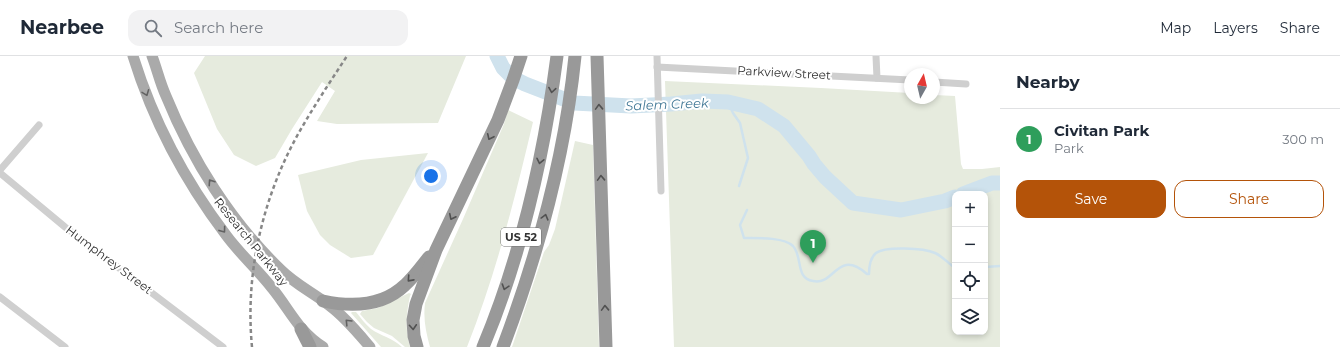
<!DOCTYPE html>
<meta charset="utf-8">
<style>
body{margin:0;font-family:Montserrat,sans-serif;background:#f2f2f3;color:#1f2937}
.controls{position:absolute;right:12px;bottom:12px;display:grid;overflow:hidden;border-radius:8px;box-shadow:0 2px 6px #0003}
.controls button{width:36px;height:36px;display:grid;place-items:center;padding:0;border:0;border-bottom:1px solid #e0e1e3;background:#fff;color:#1f2937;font:20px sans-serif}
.compass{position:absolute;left:904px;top:12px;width:36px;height:36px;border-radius:50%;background:#fff;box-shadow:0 2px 6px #0003;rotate:8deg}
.you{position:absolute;left:431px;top:120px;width:14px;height:14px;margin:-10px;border:3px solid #fff;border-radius:50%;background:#1a73e8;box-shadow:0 0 0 6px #1a73e833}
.badge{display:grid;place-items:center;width:26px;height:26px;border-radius:50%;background:#b45309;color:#fff;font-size:13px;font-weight:700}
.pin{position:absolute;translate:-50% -33px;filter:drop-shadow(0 1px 2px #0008)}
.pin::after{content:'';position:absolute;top:21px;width:14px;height:12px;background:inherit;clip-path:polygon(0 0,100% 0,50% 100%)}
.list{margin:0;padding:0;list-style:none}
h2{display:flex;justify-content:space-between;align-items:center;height:52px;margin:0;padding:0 16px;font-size:17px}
h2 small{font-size:13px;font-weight:400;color:#747a83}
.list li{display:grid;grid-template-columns:26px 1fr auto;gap:12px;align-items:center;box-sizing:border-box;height:60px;padding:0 16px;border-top:1px solid #e0e1e3}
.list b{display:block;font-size:15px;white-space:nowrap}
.list p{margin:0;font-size:13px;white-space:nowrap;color:#747a83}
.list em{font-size:13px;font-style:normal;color:#747a83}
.actions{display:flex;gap:8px;padding:12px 16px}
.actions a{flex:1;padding:9px 0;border:1px solid #b45309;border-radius:12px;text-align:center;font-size:14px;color:#b45309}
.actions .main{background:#b45309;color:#fff}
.icon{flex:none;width:22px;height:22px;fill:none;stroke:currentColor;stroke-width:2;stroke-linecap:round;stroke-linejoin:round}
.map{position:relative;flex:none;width:1000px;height:291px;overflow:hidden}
header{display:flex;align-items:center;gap:24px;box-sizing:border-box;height:56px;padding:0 20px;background:#fff;border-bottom:1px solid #e0e1e3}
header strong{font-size:19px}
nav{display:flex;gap:22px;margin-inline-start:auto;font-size:14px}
.search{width:280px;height:36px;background:#f2f2f3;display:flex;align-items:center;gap:10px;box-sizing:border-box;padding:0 14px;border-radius:12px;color:#747a83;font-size:15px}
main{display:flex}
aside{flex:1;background:#fff}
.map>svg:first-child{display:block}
.green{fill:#e6ebde;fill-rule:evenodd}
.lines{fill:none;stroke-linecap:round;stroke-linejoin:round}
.stream{stroke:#cfe2ed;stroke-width:2.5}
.river{stroke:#cfe2ed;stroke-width:15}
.street{stroke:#cfcfcf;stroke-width:7}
.primary{stroke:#aaa;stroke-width:11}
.highway{stroke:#999;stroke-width:13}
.rail{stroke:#878787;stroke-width:2.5;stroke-dasharray:4 3;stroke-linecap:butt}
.oneway{stroke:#515151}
.oneway2{stroke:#626262}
.labels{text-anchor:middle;stroke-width:4;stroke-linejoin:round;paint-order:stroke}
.shield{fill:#fff;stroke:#707070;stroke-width:1}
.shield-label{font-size:11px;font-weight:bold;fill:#323232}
.street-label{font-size:12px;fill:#323232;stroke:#fff}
.water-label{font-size:13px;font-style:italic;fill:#407795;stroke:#fff}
</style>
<header>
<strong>Nearbee</strong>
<div class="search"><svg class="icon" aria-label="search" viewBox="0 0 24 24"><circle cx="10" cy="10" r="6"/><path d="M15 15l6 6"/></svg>Search here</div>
<nav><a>Map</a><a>Layers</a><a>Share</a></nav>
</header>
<main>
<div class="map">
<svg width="1000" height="291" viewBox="0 0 1000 291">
<rect width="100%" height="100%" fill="#fff"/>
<g class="green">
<polygon points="205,0 466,0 438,67 337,68 317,65 335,35 322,26 292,73 275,102 256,110 234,99 217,73 194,17"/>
<path d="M665,25L821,32L910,37V42H934V39L955,40L961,108L963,113H982L1000,111V291H674ZM955,138H985V276H955Z"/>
<path d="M508,54L533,66C515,142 496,218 467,291H430C426,276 423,263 425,247L463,163L504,68Z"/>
<polygon points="575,85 593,89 599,291 512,291 544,196 549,189 555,173"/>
<polygon points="428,97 373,199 351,202 330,189 320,179 307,155 298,119 361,104"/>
<path d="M409,237L411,238L410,240C406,259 405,272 410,291H405L392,280L374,272L367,266L360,258L362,255L378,252Z"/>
<path d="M352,256H356C361,262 365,268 371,273C381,280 393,282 402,291H381L351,257Z"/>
</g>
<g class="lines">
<g class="stream">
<polyline points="728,46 733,57 740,67 748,102 739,130"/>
<path d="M747,154L740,169L744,182C757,182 784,181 793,190C803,201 795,222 813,225C835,230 837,192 867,218H869C869,211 870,202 876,197C885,190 924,192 935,197C942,200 948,207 955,212"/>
<polyline points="985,211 1000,210"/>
</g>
<g class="river">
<polyline points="497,0 503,12 513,22 525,28 574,47 631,50 671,48 702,45 728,46 758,53 784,70 809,100 814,108 825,121 853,147 901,154 945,145 955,141"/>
<polyline points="963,138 992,127 1000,127"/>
</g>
<g class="street">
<polyline points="657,0 661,135"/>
<polyline points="876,0 877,22"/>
<polyline points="657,11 910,24"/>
<polyline points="934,26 966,28"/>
<polyline points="0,114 39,69"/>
<polyline points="0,117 65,171 223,291"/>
<polyline points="0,241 65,291"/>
</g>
<g class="primary">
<path d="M133,0C153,65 185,125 226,179C240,198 258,214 272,232C290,254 298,275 323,291"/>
<path d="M152,0C157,13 160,27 166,40C192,104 231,166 281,214C296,229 314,237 330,250C345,261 358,277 370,291"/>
</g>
<g class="highway">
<polyline points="597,0 606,291"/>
<path d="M323,245C351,251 382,251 405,229C414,221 421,211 429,201"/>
<polyline points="301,273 310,291"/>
<polyline points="417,291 414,280 413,264 416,248 436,194 498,64 513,24 521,0"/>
<path d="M483,291C522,198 544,99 557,0"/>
<path d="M503,291C538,198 565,100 575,0"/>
</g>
<path class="rail" d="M252,291C245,218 262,144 297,80C312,53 330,26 347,0"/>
</g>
<defs><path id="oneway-chevron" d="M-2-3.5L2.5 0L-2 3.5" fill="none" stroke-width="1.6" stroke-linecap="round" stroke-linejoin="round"/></defs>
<g class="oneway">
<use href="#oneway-chevron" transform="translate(552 34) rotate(99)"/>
<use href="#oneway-chevron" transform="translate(599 51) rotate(-92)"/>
<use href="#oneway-chevron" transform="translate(490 81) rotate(115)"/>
<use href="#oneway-chevron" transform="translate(540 105) rotate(102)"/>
<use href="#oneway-chevron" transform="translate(601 122) rotate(-92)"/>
<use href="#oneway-chevron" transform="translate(452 161) rotate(116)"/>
<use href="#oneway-chevron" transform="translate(545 161) rotate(-75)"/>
<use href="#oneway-chevron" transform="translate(410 223) rotate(132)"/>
<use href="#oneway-chevron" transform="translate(505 231) rotate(108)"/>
<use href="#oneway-chevron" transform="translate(605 252) rotate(-92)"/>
<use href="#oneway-chevron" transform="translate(413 271) rotate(86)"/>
</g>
<g class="oneway2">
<use href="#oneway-chevron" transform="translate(146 37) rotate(69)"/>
<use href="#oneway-chevron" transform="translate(211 126) rotate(-124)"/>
<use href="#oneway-chevron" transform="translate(223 174) rotate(54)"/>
<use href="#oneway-chevron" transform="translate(348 266) rotate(-134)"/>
</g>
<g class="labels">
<rect class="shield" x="501" y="172" width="40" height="18" rx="3"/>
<g class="shield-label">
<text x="521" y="185">US 52</text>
</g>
<g class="street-label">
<text transform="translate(784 17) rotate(3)" y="4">Parkview Street</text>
<text transform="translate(251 186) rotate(51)" y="4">Research Parkway</text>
<text transform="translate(109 204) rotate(37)" y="4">Humphrey Street</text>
</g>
<g class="water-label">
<text transform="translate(667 48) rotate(-2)" y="5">Salem Creek</text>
</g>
</g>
</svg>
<div class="controls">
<button>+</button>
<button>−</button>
<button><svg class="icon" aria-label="locate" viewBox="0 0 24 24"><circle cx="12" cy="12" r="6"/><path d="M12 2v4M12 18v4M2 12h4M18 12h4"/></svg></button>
<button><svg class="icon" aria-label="layers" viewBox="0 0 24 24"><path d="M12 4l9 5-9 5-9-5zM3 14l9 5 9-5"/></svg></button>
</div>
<svg class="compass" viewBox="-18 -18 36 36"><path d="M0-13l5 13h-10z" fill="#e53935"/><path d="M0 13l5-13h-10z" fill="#747a83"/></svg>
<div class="you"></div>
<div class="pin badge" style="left:813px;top:207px;background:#2e9e5b">1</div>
</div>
<aside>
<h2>Nearby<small></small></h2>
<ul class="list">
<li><span class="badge" style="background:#2e9e5b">1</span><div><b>Civitan Park</b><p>Park</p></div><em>300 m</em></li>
</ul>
<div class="actions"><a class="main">Save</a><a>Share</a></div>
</aside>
</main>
